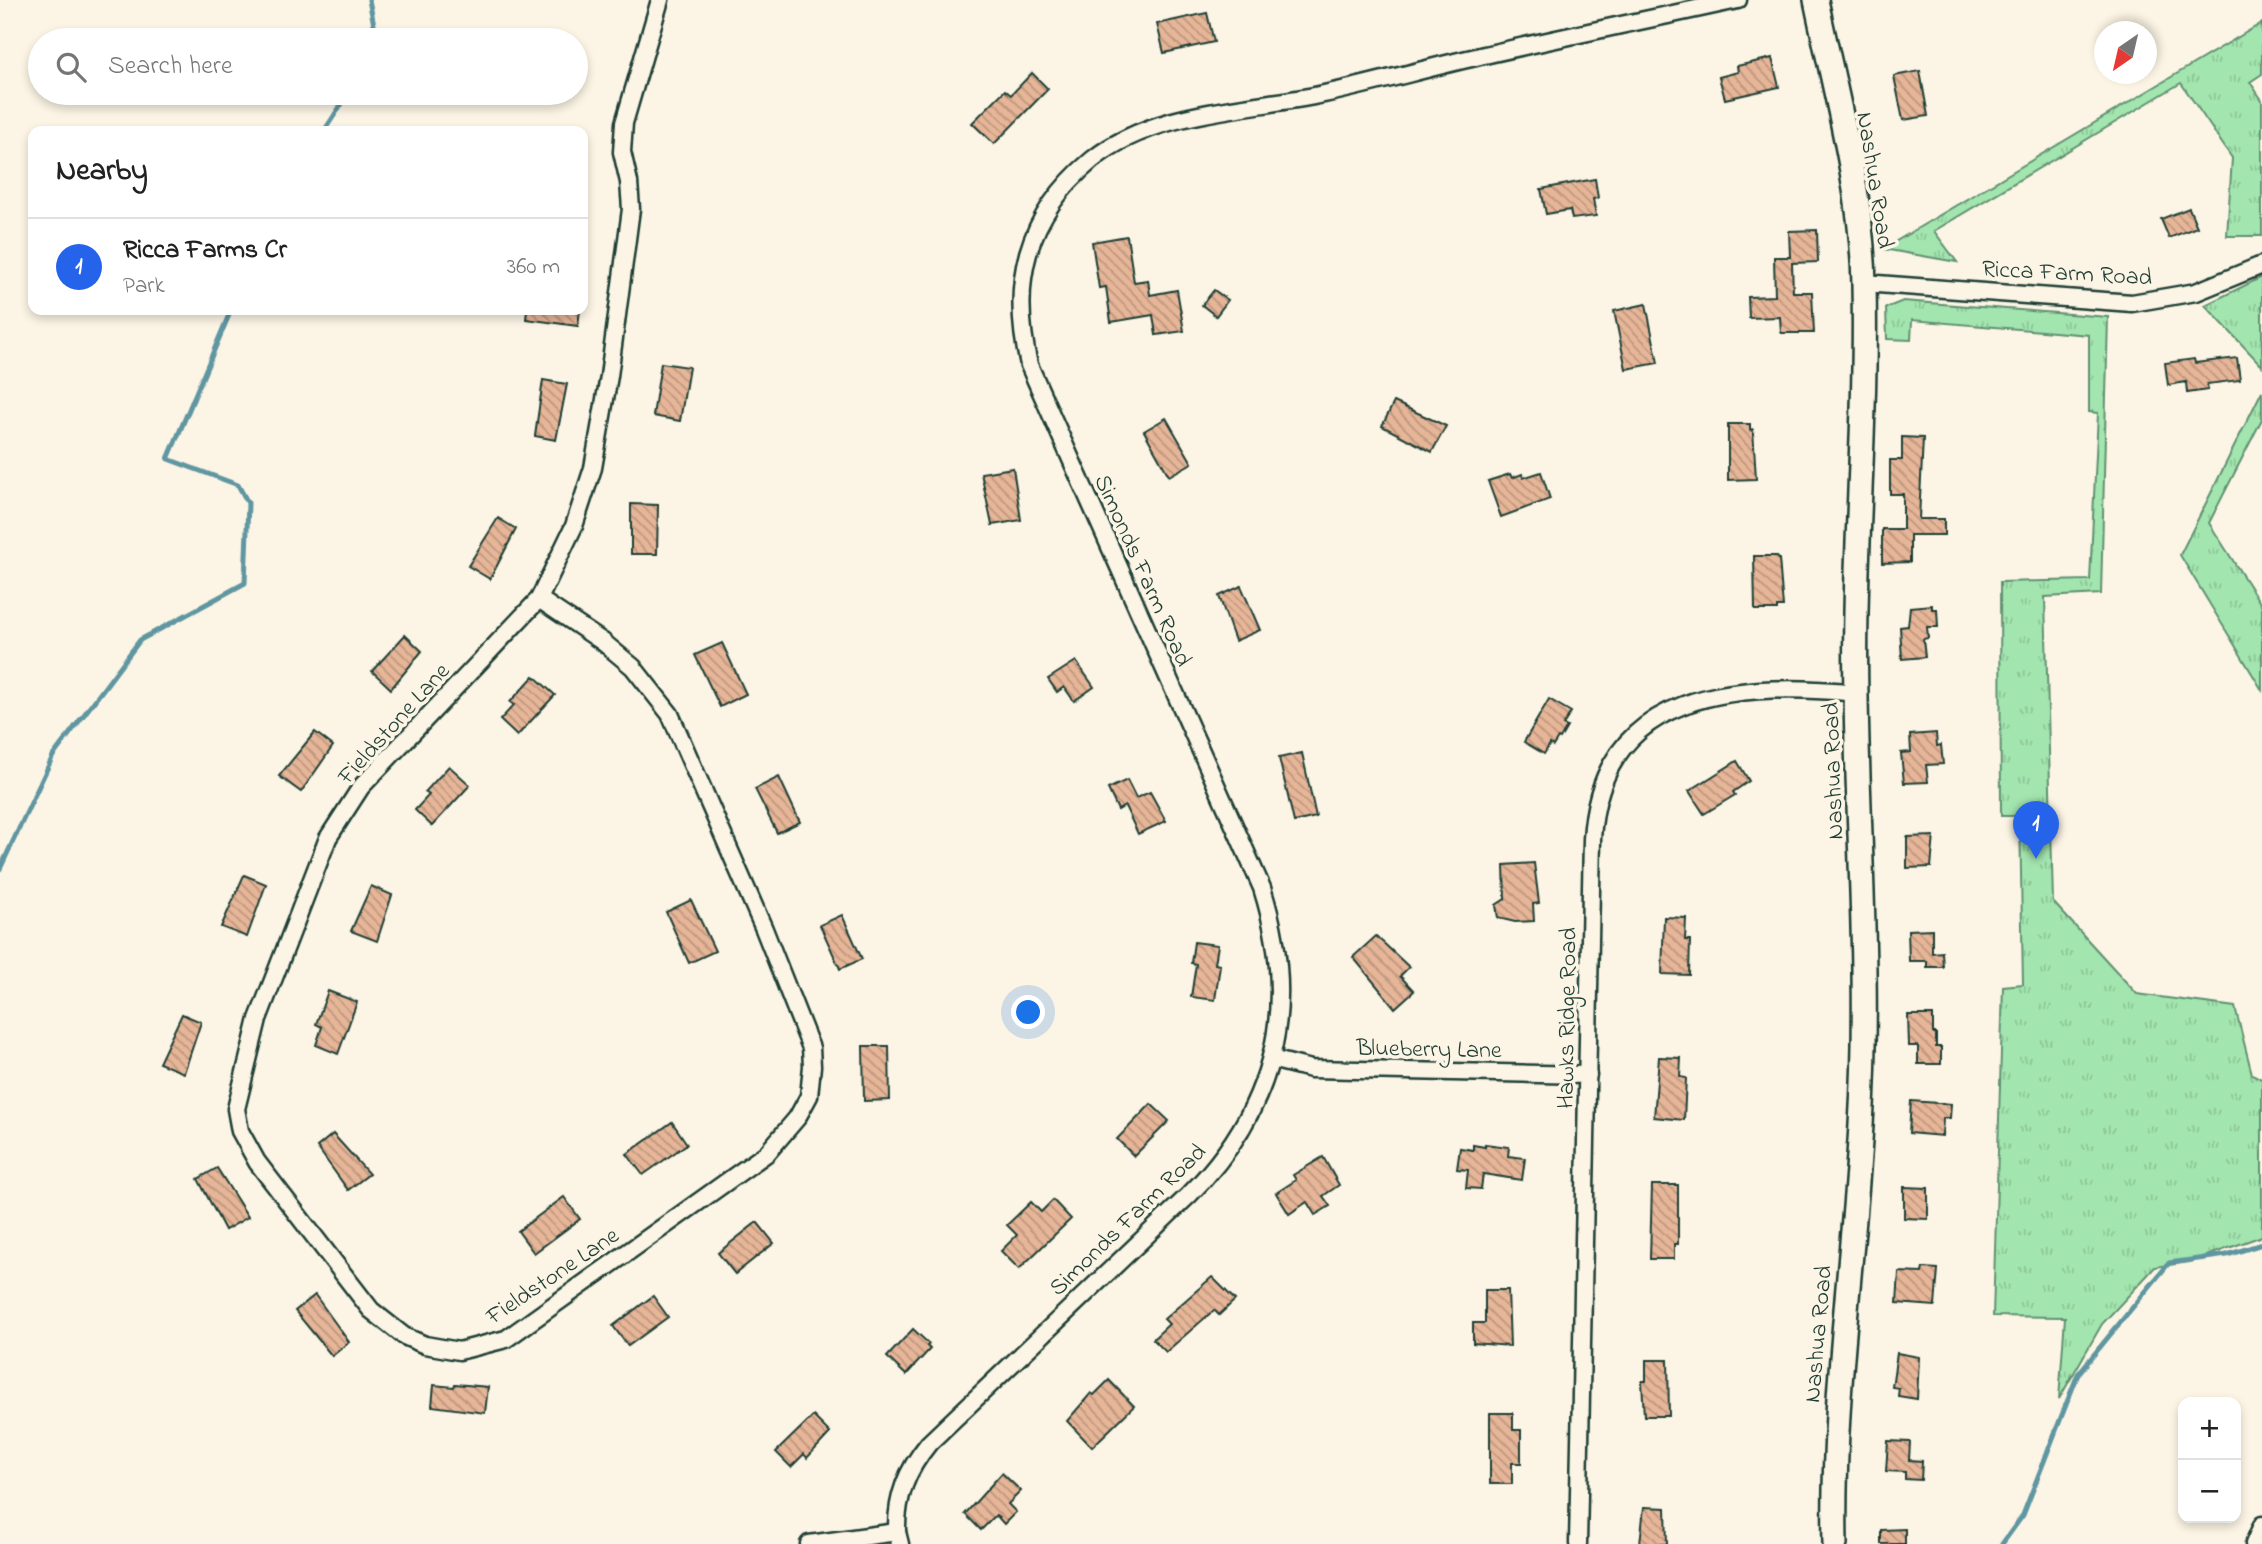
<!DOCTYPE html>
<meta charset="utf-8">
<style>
body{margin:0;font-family:"Indie Flower",sans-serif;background:#f2f2f2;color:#222}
.controls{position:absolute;right:21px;bottom:21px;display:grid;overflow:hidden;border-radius:14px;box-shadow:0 4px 10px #0003}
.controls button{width:63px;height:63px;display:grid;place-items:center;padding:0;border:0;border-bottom:2px solid #e0e0e0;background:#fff;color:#222;font:35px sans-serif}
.compass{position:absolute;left:2094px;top:21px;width:63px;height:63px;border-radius:50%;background:#fff;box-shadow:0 4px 10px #0003;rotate:214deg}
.you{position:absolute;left:1029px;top:1013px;width:24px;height:24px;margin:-18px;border:5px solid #fff;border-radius:50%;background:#1a73e8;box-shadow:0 0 0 10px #1a73e833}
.badge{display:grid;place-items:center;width:46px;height:46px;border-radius:50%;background:#2563eb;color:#fff;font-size:23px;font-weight:700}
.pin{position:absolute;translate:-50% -58px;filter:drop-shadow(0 2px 4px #0008)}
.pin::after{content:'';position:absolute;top:37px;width:24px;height:21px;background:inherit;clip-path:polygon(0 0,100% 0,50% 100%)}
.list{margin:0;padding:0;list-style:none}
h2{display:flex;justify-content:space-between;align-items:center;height:91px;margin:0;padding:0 28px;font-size:30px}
h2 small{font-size:23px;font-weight:400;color:#767676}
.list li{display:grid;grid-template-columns:46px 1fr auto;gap:21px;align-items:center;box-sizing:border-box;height:98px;padding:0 28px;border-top:2px solid #e0e0e0}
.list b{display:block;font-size:26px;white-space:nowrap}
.list p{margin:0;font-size:23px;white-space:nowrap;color:#767676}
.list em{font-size:23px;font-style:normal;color:#767676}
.icon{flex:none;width:38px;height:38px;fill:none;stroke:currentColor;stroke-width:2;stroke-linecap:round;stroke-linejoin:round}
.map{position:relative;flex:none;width:2262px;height:1544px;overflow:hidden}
.search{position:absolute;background:#fff;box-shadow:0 4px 10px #0003;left:28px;top:28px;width:560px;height:77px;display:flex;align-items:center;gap:18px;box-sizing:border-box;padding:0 24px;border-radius:38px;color:#767676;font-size:26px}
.panel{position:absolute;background:#fff;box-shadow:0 4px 10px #0003;left:28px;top:126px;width:560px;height:189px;border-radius:14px}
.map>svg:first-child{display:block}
.park{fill:url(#park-tufts);stroke:#619172;stroke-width:2}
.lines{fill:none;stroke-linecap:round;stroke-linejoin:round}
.stream{stroke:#5f96a1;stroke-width:5}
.building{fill:url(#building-back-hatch);stroke:#1f3d34;stroke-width:2}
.minor-casing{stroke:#1f3d34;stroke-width:21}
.secondary-casing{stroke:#1f3d34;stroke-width:28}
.minor{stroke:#fcf5e5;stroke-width:16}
.secondary{stroke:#fcf5e5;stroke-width:23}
.labels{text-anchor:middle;stroke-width:7;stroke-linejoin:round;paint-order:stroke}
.street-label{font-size:24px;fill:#1f3d34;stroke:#fcf5e5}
</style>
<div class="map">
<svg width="2262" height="1544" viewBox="0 0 2262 1544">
<defs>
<pattern id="park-tufts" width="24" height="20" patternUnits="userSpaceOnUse" patternTransform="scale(1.75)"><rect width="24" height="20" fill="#a3e5af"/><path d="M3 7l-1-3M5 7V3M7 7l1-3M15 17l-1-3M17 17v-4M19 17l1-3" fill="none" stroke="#8cc597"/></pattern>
<pattern id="building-back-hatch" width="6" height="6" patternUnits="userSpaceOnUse" patternTransform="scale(1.75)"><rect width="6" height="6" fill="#e7b698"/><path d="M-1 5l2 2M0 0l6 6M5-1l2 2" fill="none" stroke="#bb957d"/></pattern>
</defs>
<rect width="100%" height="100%" fill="#fcf5e5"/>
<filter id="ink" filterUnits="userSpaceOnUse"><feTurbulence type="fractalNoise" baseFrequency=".0143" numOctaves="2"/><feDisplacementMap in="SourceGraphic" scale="14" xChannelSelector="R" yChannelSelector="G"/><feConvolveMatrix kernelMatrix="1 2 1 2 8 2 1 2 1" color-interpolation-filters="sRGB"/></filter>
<g filter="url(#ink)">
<g class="park">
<polygon points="2262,23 2262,74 2250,82 2262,100 2262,236 2227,236 2232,158 2181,83 1934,231 1957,262 1883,249"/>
<polygon points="2262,277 2262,366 2205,305"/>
<polygon points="1903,301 2108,317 2101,594 2045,597 2053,902 2137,994 2235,1007 2252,1074 2262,1079 2262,1236 2190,1262 2155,1267 2102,1324 2059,1399 2065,1317 1993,1316 2003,986 2023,984 2020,816 2001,816 2000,582 2090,580 2098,413 2089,412 2089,335 1912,320 1911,340 1887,339 1886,308"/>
<polygon points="2262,391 2262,419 2209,523 2262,606 2262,690 2180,555"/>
</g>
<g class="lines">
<g class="stream">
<polyline points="369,0 377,40"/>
<polyline points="324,131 349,93"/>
<polyline points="0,869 53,756 140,640 245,583 248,503 238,485 168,459 231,310"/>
<polyline points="2002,1544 2023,1515 2078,1374 2169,1263 2227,1255 2262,1244"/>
</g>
</g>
<g class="building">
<polygon points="1207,13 1214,42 1164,53 1157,24"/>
<polygon points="1772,58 1779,87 1725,99 1719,77 1738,72 1737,66"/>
<polygon points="1920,71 1928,116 1903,120 1894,76"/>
<polygon points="1032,73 1048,89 994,144 972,123 1005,90 1011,95"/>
<polygon points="1595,179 1598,198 1593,199 1596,216 1572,219 1570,210 1546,214 1541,189"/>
<polygon points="2189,208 2197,227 2169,238 2161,219"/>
<polygon points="1817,230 1818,262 1792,263 1793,292 1812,292 1814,333 1781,333 1780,317 1749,318 1748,297 1775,296 1774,257 1790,257 1789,231"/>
<polygon points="1127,236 1134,282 1148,280 1150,295 1177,290 1184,331 1156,335 1153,315 1111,322 1106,287 1099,288 1092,242"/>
<polygon points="1214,290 1228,300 1216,316 1202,305"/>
<polygon points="1646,304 1658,363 1626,369 1614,311"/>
<polygon points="527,310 580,310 578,326 526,319"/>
<polygon points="2237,358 2240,380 2207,384 2208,390 2187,393 2186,382 2168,385 2165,363 2194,359 2195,363"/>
<polygon points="661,363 689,367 680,421 653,416"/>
<polygon points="543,380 567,384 556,440 535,436"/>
<polygon points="1394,402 1446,426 1432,452 1382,426"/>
<polygon points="1166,418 1192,463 1169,476 1144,431"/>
<polygon points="1728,424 1750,424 1750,430 1753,429 1756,479 1728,480"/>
<polygon points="1902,437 1923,438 1919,519 1944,519 1944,535 1910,535 1910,562 1882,563 1882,529 1903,529 1903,494 1890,494 1890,460 1902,460"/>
<polygon points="1013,468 1021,520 992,525 981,473"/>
<polygon points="1541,472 1550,499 1501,517 1488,481 1510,474 1512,478 1522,474 1523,478"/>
<polygon points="631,504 658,505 657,554 631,554"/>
<polygon points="498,518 516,529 490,579 468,566"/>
<polygon points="1754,556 1776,556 1779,559 1783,607 1777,607 1777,610 1755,610"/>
<polygon points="1241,586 1260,630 1235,641 1219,596"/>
<polygon points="1932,605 1932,609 1937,609 1938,627 1927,627 1928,638 1923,639 1925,657 1902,659 1900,627 1908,626 1910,607"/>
<polygon points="405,635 422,651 391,689 372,671"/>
<polygon points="722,643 746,694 720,707 695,655"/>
<polygon points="1076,661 1094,687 1074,701 1064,687 1057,692 1048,679"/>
<polygon points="534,676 555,695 517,736 500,720 514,705 510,702"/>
<polygon points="1549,699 1571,712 1563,725 1567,727 1560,739 1558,738 1553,746 1550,744 1544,754 1524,742"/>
<polygon points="315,732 333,746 301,792 279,776"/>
<polygon points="1936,733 1937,746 1941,745 1943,764 1926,765 1928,782 1904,783 1901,753 1911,752 1910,735"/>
<polygon points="1302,753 1316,817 1294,822 1279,758"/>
<polygon points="1737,761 1749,781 1733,792 1735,795 1704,814 1689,791"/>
<polygon points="449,766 470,785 432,826 415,810 429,795 425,792"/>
<polygon points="779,777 800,822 777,833 755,789"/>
<polygon points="1127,780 1136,798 1150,792 1166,821 1138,834 1125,806 1118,810 1108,789"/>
<polygon points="1934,836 1931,867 1907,868 1907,837"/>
<polygon points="1534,863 1539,903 1533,904 1534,921 1515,922 1498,918 1496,905 1505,899 1504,865"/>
<polygon points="244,875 266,884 247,937 221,927"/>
<polygon points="371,886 392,895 377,941 351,931"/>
<polygon points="691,900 715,951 689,963 666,912"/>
<polygon points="842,915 862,959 840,969 820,925"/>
<polygon points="1664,917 1686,918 1685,940 1690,940 1689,975 1662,974"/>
<polygon points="1932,929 1932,953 1942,952 1943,967 1927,967 1927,961 1909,961 1908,930"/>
<polygon points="1376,936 1409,967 1400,976 1414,991 1395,1008 1353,957"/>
<polygon points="1194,942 1218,945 1215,964 1220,965 1215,1000 1191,997 1196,964 1191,963"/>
<polygon points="328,991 357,1002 338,1054 316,1045 322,1027 316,1024"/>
<polygon points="182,1014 201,1022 184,1073 159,1063"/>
<polygon points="1908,1015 1933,1015 1933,1033 1936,1033 1936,1047 1941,1047 1941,1064 1918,1064 1918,1046 1909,1046"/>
<polygon points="863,1046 889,1046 890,1100 864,1101"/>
<polygon points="1659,1057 1681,1058 1680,1077 1686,1078 1684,1120 1654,1117"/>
<polygon points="1911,1101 1951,1104 1950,1118 1943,1118 1942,1136 1909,1133"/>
<polygon points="1151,1104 1169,1121 1134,1156 1117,1139"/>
<polygon points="672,1122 687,1144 643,1175 627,1154"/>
<polygon points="333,1134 369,1174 348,1190 317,1147"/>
<polygon points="1485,1144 1509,1147 1508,1156 1525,1158 1522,1180 1483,1174 1481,1189 1466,1188 1468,1170 1457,1169 1460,1148 1473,1150 1473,1145 1485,1147"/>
<polygon points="1323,1157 1339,1185 1323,1196 1330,1206 1315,1215 1307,1202 1289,1214 1276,1193 1296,1180 1293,1175"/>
<polygon points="217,1168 248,1217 225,1230 198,1179"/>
<polygon points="1652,1185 1678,1185 1678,1244 1674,1244 1674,1259 1650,1259"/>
<polygon points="1904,1187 1928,1188 1928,1219 1904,1218"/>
<polygon points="564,1197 580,1219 534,1253 518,1231"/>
<polygon points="1053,1200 1071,1219 1019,1269 1001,1251 1017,1235 1007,1225 1031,1202 1041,1212"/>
<polygon points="757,1222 774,1243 735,1274 718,1253"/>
<polygon points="1923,1268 1938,1269 1935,1306 1897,1303 1899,1272 1922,1273"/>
<polygon points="1212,1277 1235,1300 1219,1315 1214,1310 1166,1352 1153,1339 1169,1324 1164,1319"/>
<polygon points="1485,1290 1508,1290 1510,1346 1473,1343 1473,1323 1485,1323"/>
<polygon points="315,1295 349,1342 332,1356 295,1311"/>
<polygon points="653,1296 668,1317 628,1346 613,1326"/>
<polygon points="913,1329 929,1344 927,1346 930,1349 906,1375 887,1357"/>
<polygon points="1897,1353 1919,1357 1917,1399 1898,1396 1899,1388 1892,1387"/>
<polygon points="1646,1360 1668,1360 1669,1416 1644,1416 1642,1381 1646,1381"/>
<polygon points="1109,1380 1134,1406 1092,1447 1067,1421 1091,1393 1094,1395"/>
<polygon points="455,1384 488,1387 485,1413 432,1406 434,1385 454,1387"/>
<polygon points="1490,1413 1513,1413 1513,1430 1521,1430 1521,1463 1512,1463 1512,1484 1490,1484"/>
<polygon points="813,1416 830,1433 807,1458 804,1454 791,1467 776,1452"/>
<polygon points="1888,1441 1910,1442 1909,1460 1922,1461 1921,1480 1905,1479 1905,1472 1886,1471"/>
<polygon points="1002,1473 1021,1491 1008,1504 1016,1512 1004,1524 996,1515 981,1530 965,1514"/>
<polygon points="1644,1507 1666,1508 1667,1544 1640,1544"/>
<polygon points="1905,1529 1905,1544 1881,1544 1881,1530"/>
</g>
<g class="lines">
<g class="minor-casing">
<g id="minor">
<polyline points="1864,283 2132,303 2196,292 2262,265"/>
<polyline points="539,599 603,642 633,667 670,714 764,929 811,1048 812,1066 809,1096 797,1118 767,1153 506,1339 459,1351 425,1345 404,1336 371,1310 257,1162 240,1131 236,1109 258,1019 328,838 361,787 539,599 574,526 593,468 609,376 631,209 629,182 622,152 624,123 660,0"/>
<polyline points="1271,1059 1311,1069 1588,1075"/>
<path d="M897,1532C896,1497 907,1470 929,1443L1189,1195C1276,1108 1299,1005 1262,888L1029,365C1010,283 1025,216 1092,160C1155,109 1249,110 1324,94C1380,82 1434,66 1489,54C1572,35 1655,18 1738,0"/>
<polyline points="809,1544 897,1532 900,1544"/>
<path d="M1578,1544L1592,839C1600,689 1739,681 1856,693"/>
<polyline points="2254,1544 2262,1525"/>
</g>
</g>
<g class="secondary-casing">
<path id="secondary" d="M1816,0C1835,93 1862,188 1864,284C1867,421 1853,559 1856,696C1858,839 1870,982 1861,1125C1853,1265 1832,1403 1835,1544"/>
</g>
<use href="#minor" class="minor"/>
<use href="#secondary" class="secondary"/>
</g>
</g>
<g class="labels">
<g class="street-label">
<text transform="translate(1876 180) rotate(81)" y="8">Nashua Road</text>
<text transform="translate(2067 272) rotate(3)" y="8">Ricca Farm Road</text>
<text transform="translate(1144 570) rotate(66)" y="8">Simonds Farm Road</text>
<text transform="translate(393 723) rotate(-48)" y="8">Fieldstone Lane</text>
<text transform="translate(1832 771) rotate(-92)" y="8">Nashua Road</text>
<text transform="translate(1566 1018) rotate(-89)" y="8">Hawks Ridge Road</text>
<text transform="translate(1429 1048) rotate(1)" y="8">Blueberry Lane</text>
<text transform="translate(1127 1219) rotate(-44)" y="8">Simonds Farm Road</text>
<text transform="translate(552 1275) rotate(-34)" y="8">Fieldstone Lane</text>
<text transform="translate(1817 1334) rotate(-85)" y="8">Nashua Road</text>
</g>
</g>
</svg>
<div class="controls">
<button>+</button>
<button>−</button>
</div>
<svg class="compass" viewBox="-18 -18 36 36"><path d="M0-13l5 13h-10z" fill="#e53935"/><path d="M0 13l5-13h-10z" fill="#767676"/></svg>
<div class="you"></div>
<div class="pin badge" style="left:2036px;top:859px">1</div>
<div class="search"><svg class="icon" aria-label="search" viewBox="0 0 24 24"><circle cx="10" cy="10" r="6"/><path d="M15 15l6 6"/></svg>Search here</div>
<section class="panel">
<h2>Nearby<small></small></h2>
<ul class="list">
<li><span class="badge">1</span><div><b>Ricca Farms Cr</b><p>Park</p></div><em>360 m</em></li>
</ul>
</section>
</div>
